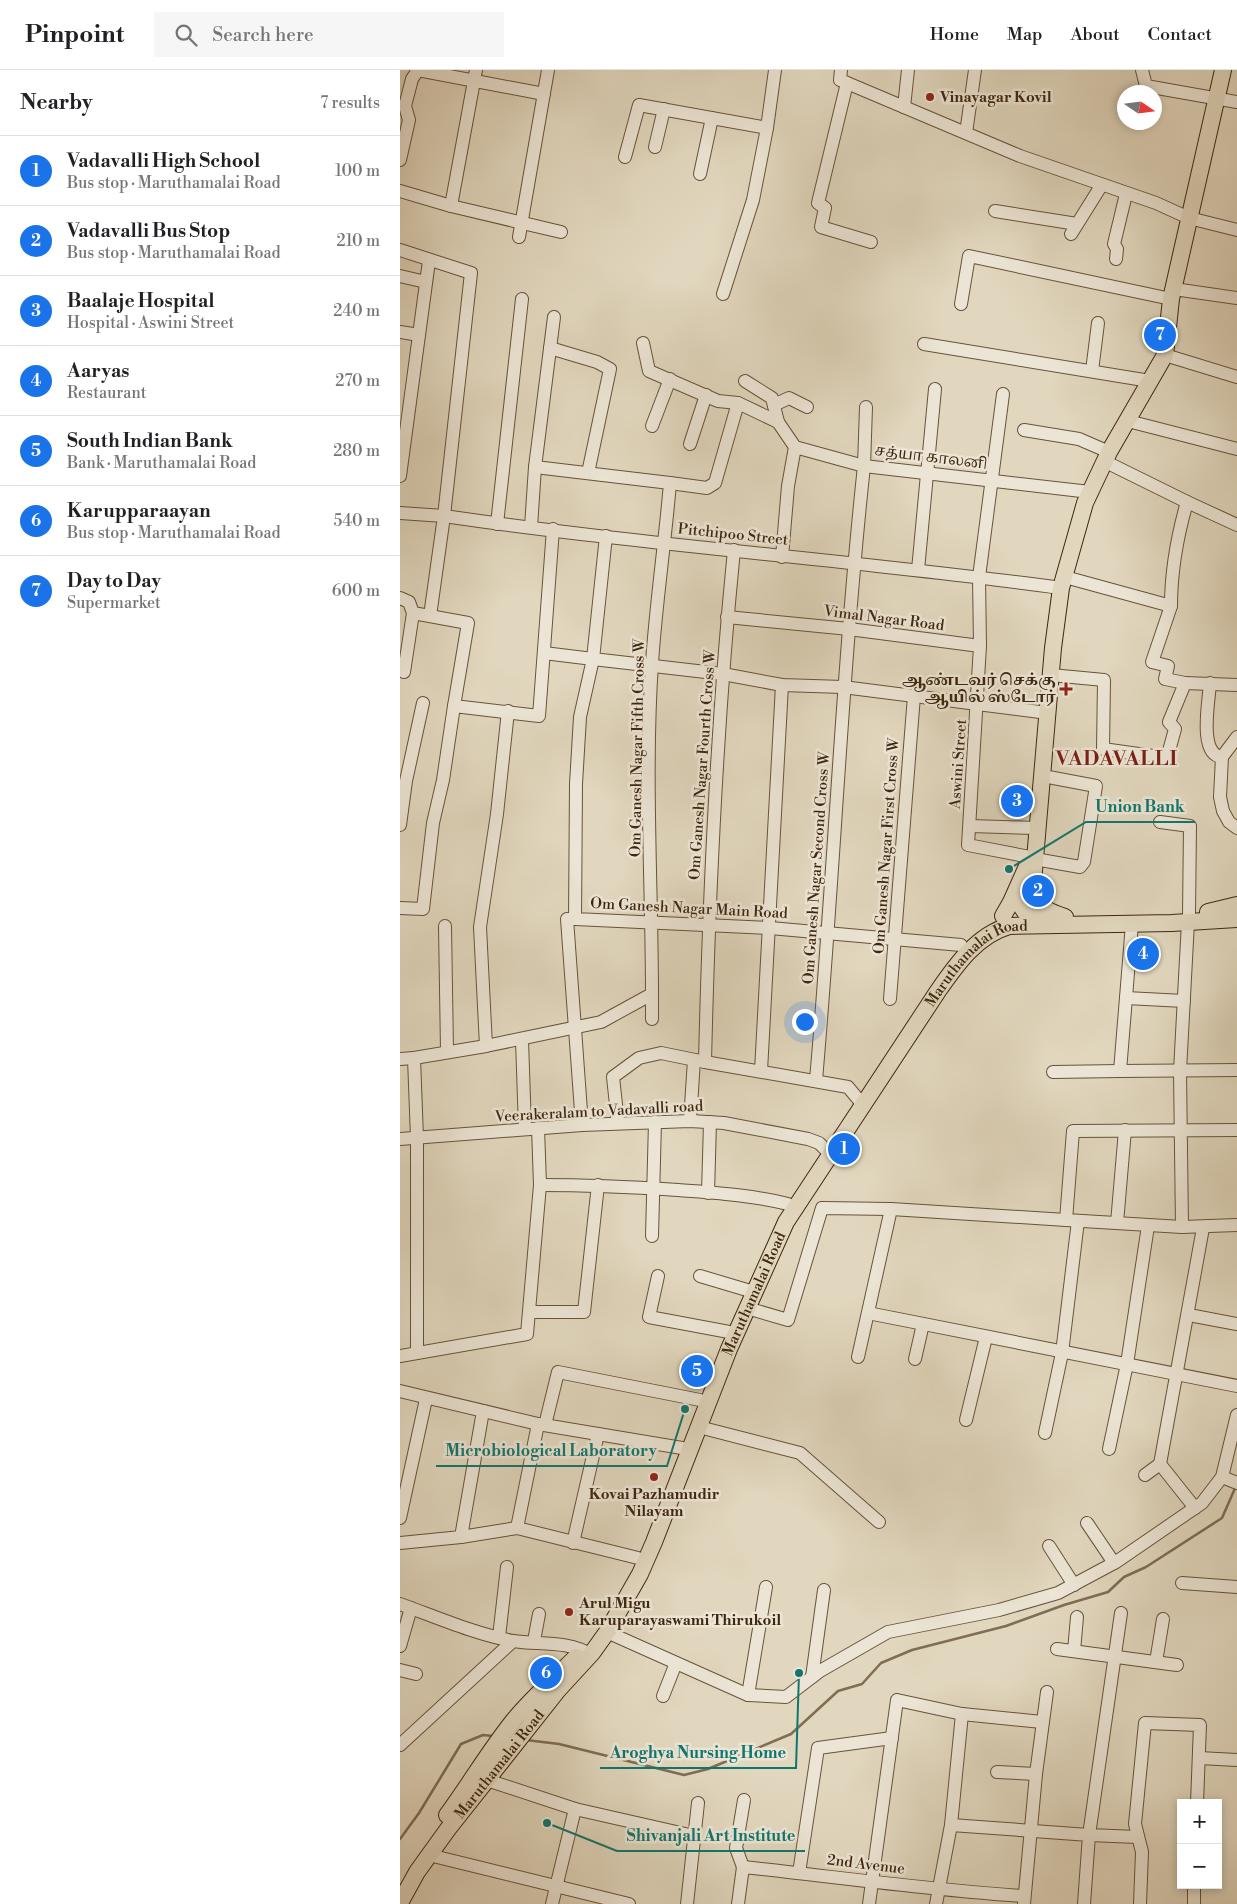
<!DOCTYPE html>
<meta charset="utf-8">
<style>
body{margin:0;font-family:"Libre Bodoni","Noto Serif Tamil",serif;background:#f6f6f6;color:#202124}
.controls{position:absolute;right:15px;bottom:15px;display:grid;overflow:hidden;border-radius:0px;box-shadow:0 2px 8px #0003}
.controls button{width:45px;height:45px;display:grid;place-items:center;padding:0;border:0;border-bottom:1px solid #e0e0e0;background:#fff;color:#202124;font:25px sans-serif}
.compass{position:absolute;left:717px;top:15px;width:45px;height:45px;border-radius:50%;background:#fff;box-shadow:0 2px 8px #0003;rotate:103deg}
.you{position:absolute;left:404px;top:951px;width:18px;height:18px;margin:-12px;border:4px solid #fff;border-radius:50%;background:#1a73e8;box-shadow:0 0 0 8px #1a73e833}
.badge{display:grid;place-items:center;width:32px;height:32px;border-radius:50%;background:#1a73e8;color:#fff;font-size:16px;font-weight:700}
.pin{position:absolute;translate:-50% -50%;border:2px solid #fff;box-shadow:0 1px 5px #0006}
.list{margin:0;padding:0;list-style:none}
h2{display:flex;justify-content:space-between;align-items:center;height:65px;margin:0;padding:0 20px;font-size:21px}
h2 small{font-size:16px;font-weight:400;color:#757577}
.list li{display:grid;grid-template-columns:32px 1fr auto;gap:15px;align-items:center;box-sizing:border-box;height:70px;padding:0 20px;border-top:1px solid #e0e0e0}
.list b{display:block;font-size:19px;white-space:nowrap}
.list p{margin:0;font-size:16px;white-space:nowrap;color:#757577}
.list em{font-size:16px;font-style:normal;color:#757577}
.icon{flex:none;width:28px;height:28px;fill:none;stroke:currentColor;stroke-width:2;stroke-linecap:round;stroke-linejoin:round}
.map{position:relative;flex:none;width:837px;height:1834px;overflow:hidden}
header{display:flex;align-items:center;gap:30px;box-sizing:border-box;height:70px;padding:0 25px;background:#fff;border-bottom:1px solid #e0e0e0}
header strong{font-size:24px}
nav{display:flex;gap:28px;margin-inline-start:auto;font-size:18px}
.search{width:350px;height:45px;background:#f6f6f6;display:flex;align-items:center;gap:12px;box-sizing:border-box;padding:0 18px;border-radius:0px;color:#757577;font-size:19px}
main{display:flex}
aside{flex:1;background:#fff}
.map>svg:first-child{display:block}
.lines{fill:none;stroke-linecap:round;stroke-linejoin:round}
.stream{stroke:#7f6d54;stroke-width:2.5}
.minor-casing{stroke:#67533b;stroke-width:14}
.major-casing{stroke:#3e270f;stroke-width:18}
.minor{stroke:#ece5d5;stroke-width:12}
.major{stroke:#e1d7be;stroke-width:16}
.poi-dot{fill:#8f2418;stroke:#ece5d5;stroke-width:2}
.labels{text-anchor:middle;stroke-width:5;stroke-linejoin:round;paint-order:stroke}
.poi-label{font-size:15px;font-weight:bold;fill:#3e270f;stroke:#ece5d5;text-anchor:start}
.street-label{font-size:15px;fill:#3e270f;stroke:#ece5d5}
.district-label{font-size:20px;font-weight:bold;letter-spacing:1px;fill:#7a1f14;stroke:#ece5d5}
.leader{fill:none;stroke:#0f766e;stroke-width:2}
.callout-dot{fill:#0f766e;stroke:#ece5d5;stroke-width:2}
.callout-label{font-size:16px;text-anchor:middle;font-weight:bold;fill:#0f766e;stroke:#ece5d5;stroke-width:5;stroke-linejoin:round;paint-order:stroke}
</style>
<header>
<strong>Pinpoint</strong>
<div class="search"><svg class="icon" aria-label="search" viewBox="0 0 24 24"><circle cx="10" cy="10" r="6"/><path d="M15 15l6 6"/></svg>Search here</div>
<nav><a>Home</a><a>Map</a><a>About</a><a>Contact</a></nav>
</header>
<main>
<aside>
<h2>Nearby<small>7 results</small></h2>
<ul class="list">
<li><span class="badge">1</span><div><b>Vadavalli High School</b><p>Bus stop · Maruthamalai Road</p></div><em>100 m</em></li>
<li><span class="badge">2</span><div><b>Vadavalli Bus Stop</b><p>Bus stop · Maruthamalai Road</p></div><em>210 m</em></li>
<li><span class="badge">3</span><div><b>Baalaje Hospital</b><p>Hospital · Aswini Street</p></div><em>240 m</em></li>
<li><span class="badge">4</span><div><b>Aaryas</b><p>Restaurant</p></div><em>270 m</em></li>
<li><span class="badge">5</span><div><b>South Indian Bank</b><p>Bank · Maruthamalai Road</p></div><em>280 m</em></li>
<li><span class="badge">6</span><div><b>Karupparaayan</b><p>Bus stop · Maruthamalai Road</p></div><em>540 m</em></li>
<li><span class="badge">7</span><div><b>Day to Day</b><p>Supermarket</p></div><em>600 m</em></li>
</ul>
</aside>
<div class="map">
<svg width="837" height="1834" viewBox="0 0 837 1834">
<rect width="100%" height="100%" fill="#e1d7be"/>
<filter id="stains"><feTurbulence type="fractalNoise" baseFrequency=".004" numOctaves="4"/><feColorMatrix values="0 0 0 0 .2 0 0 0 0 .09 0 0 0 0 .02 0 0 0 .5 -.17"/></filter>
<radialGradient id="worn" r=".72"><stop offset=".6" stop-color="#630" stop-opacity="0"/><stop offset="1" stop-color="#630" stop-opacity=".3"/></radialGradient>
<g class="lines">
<g class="stream">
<polyline points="126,1670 159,1674 284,1705 308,1699 391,1664 438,1621 462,1614 481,1593 512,1580 606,1556 664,1535 708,1522 724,1507 746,1497 822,1448 836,1416"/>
<polyline points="0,1769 19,1743 61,1674 83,1665 93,1666"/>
</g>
<g class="minor-casing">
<g id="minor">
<polyline points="441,0 440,10 620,86 756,133 789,148 837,160"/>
<polyline points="742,0 746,16 837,32"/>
<polyline points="447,13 418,133 425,138 421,157 471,172"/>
<polyline points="504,37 508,0"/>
<polyline points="566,63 575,0"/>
<polyline points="255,77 264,39"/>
<polyline points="225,87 239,35 367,58"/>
<polyline points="0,90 9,50 5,36 12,9 18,0 144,24"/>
<polyline points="300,104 312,48"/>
<polyline points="0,121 51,136 161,162"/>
<polyline points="51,136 76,0"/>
<polyline points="595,141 677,154"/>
<polyline points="671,164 701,116"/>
<polyline points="119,167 148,0"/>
<polyline points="0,180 71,203 44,446 30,546"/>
<polyline points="716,189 717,179 714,174 726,124"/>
<polyline points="0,206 26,212"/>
<polyline points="774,219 837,228"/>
<polyline points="323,224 353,130 367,58 375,0"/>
<polyline points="561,234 569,186 771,229"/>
<polyline points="0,262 19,265"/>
<polyline points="243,273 249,301 318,331 338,333 378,352 395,377 464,396 466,337"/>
<polyline points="524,274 750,311"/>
<polyline points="150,278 197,292 210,299 188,403"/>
<polyline points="765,285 837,307"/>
<polyline points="692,301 698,253"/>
<polyline points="345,311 372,328 378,352"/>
<polyline points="374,335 389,328 407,337"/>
<polyline points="728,351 837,379"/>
<polyline points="252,356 270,309"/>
<polyline points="624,360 679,369 709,382"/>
<polyline points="290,374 306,325"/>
<polyline points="704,391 787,432"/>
<polyline points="135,397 154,247"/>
<polyline points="0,406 29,191"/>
<polyline points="270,413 307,418 315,413 338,333"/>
<path d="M0,443L44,446C249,476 456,490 661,518"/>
<polyline points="97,454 122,229"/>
<path d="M131,457L135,397L270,413C265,473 256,533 252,593C244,711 253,831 252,949"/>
<polyline points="206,466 193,589 323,604 382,615 443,617 648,643"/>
<path d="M334,480C317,650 309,821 305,992L448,1017L463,1035"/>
<polyline points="382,487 388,416 395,377"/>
<polyline points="518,500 535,319"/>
<path d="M665,507L771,536C771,500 777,467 787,432L837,455"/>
<polyline points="0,528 9,532 13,543 68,553 54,636"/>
<polyline points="771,536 752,592 768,596 765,609 785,613"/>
<polyline points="327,547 449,559 580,576 568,775 630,787"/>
<polyline points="580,576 579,507 603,324"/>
<polyline points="144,583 193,589 180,647 176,714 175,849 370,858 561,875"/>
<polyline points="4,602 13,543"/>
<polyline points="651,605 704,610 703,679 767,688 775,659 769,652 785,613 837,615"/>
<path d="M810,613C809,631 798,685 822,687"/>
<polyline points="108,641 97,744 80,857 86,976 201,952 252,924"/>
<polyline points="837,667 822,687 820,727 823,741 829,752 837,758"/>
<polyline points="760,752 790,756 789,844"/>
<polyline points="0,755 6,711 23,633"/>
<polyline points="570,756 637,758"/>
<polyline points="635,789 680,797 684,792 696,716 643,706"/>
<polyline points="0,838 23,839 33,753 43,710 54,636 139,646 153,459"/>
<polyline points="175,849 167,849 182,1055"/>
<polyline points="788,852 780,1001 782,1157 837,1155"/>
<polyline points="732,854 720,1001 837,1000"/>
<polyline points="45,856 47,981"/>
<polyline points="726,928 784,931"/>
<polyline points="490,929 514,626"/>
<polyline points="122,970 125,1059"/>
<polyline points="0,989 14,988"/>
<polyline points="361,1001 382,615"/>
<polyline points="653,1002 720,1001"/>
<path d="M416,1010C434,806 442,600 464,396L690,422"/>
<polyline points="290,1051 294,990"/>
<polyline points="218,1053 213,1007 239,988 261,983 305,992"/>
<polyline points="0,1069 182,1055 290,1051 324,1053 408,1069 419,1073 430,1084"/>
<path d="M140,1115C186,1115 232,1117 278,1120C315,1123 352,1125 388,1134"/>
<polyline points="308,1123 310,1052"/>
<polyline points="717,1153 725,1060"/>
<polyline points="782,1157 666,1150 673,1061 837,1060"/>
<polyline points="252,1166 255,1052"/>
<polyline points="258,1206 249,1247 329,1262"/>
<polyline points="300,1206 347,1220"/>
<polyline points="347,1238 388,1250 422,1138 491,1139 666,1150"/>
<polyline points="130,1242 184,1242 198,1115"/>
<polyline points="468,1243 837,1316"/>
<polyline points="789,1245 837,1254"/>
<polyline points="17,1283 17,1068 14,988 86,976"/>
<polyline points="0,1286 127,1264 140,1115 138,1058"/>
<polyline points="458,1287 491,1139"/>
<polyline points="515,1289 523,1254"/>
<polyline points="0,1321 138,1354 282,1378"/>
<polyline points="566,1350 586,1267"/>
<polyline points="145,1355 158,1302 300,1330"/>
<polyline points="299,1357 400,1383 479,1452"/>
<polyline points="645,1363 662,1283 678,1151"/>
<polyline points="709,1379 727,1294 748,1156"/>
<polyline points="760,1394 803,1158"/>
<polyline points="745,1405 760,1394 795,1438"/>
<polyline points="822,1407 837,1413"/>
<polyline points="0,1448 26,1329"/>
<polyline points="687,1453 714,1493"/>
<polyline points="117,1458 138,1354"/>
<polyline points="61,1467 117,1458 238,1488"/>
<polyline points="0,1473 61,1467 83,1341"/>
<polyline points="173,1473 198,1364"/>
<polyline points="649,1476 674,1515"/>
<polyline points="782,1513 837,1517"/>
<path d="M0,1534C36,1547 75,1564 113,1571C138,1575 168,1570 191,1585"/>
<polyline points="721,1543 689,1765 737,1767"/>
<polyline points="207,1562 348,1625 386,1627 420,1601 488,1562 599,1540 658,1523 716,1492 802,1433 822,1407 837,1345"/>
<polyline points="99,1567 107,1497"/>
<polyline points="134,1571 139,1544"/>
<polyline points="0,1576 11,1538"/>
<polyline points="657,1579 777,1595"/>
<polyline points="674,1581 677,1547"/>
<polyline points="756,1592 763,1549"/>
<polyline points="0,1600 16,1604"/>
<polyline points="412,1607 424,1520"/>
<polyline points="348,1625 366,1517"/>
<polyline points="263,1626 276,1593"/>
<polyline points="0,1675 113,1571"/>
<polyline points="799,1688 837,1690"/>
<polyline points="597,1702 636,1704"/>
<polyline points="87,1710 175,1739 294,1766"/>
<polyline points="551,1755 689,1765 684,1834"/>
<polyline points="29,1785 229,1834"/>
<polyline points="343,1797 336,1778 344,1730"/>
<polyline points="399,1803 418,1678 492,1668"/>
<polyline points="152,1834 175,1739"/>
<polyline points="287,1834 298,1733"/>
<path d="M338,1834L343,1797C437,1807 529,1820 623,1826"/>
<polyline points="469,1834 497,1630 562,1644 642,1652"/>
<polyline points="536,1834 551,1755 562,1644"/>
<polyline points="624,1834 636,1704 647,1622"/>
<polyline points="740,1834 742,1782 735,1754 745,1653 800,1655 797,1733"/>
<polyline points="794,1834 794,1815"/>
</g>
</g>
<g class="major-casing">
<g id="major">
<polyline points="622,815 619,833 625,842 646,853"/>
<polyline points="808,842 837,835"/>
<polyline points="603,846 611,832 628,794"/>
<path d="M665,847C650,842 639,838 632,824L653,578L661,518L685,433L709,382L765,285L771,229L823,0"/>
<path d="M47,1745C70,1714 89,1681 114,1650C133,1627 155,1608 176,1587"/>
<path id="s1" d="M0,1833L17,1802L48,1759L158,1620L192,1583L207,1562L240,1504L254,1472L329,1279L386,1152L538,921C556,895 577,865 609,856L772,853L837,849"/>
</g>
</g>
<use href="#minor" class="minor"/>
<use href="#major" class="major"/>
</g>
<g class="poi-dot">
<circle cx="530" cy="27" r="5"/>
<path d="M663.5 611.5h5v5h5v5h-5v5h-5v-5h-5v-5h5z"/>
<circle cx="254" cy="1407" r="5"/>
<circle cx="169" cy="1542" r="5"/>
</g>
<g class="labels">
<g class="poi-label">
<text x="540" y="32">Vinayagar Kovil</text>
<text x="656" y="615" text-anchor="end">ஆண்டவர் செக்கு<tspan x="656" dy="17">ஆயில் ஸ்டோர்</tspan></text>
<text x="254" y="1429" text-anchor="middle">Kovai Pazhamudir<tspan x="254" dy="17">Nilayam</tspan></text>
<text x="179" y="1538">Arul Migu<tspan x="179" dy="17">Karuparayaswami Thirukoil</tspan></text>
</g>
<g class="street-label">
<text transform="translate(531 387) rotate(7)" y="5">சத்யா காலனி</text>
<text transform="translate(333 464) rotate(6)" y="5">Pitchipoo Street</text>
<text transform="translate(484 548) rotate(7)" y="5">Vimal Nagar Road</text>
<text transform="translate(237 678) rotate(-89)" y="5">Om Ganesh Nagar Fifth Cross W</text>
<text transform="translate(558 694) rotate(-86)" y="5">Aswini Street</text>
<text transform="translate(302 695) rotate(-86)" y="5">Om Ganesh Nagar Fourth Cross W</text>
<text transform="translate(486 776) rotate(-86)" y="5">Om Ganesh Nagar First Cross W</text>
<text transform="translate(416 798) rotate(-86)" y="5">Om Ganesh Nagar Second Cross W</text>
<text transform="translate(289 838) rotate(3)" y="5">Om Ganesh Nagar Main Road</text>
<text dy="5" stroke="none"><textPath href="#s1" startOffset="1116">Maruthamalai Road</textPath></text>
<text transform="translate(199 1041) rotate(-3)" y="5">Veerakeralam to Vadavalli road</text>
<text dy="5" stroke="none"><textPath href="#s1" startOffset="711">Maruthamalai Road</textPath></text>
<text dy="5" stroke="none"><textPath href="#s1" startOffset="171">Maruthamalai Road</textPath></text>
<text transform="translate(466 1794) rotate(7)" y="5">2nd Avenue</text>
</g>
<g class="district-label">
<text x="717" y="695">VADAVALLI</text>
</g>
</g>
<path class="leader" d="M609 799L686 752H795M285 1339L267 1396H36M399 1603L396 1698H200M147 1753L217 1781H405"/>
<g class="callout-dot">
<circle cx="609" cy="799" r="5"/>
<circle cx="285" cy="1339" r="5"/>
<circle cx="399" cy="1603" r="5"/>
<circle cx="147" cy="1753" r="5"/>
</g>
<g class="callout-label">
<text x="740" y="742">Union Bank</text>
<text x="151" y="1386">Microbiological Laboratory</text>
<text x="298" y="1688">Aroghya Nursing Home</text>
<text x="311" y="1771">Shivanjali Art Institute</text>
</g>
<rect width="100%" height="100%" filter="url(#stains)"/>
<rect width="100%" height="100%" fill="url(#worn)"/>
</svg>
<div class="controls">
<button>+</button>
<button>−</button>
</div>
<svg class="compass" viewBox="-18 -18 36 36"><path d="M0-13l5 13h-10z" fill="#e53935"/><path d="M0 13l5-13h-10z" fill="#757577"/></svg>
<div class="you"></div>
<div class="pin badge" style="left:444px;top:1079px">1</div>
<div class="pin badge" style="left:638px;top:821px">2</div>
<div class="pin badge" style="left:617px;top:731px">3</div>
<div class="pin badge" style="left:743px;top:884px">4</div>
<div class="pin badge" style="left:297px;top:1301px">5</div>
<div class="pin badge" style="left:146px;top:1603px">6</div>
<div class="pin badge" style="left:760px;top:265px">7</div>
</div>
</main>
